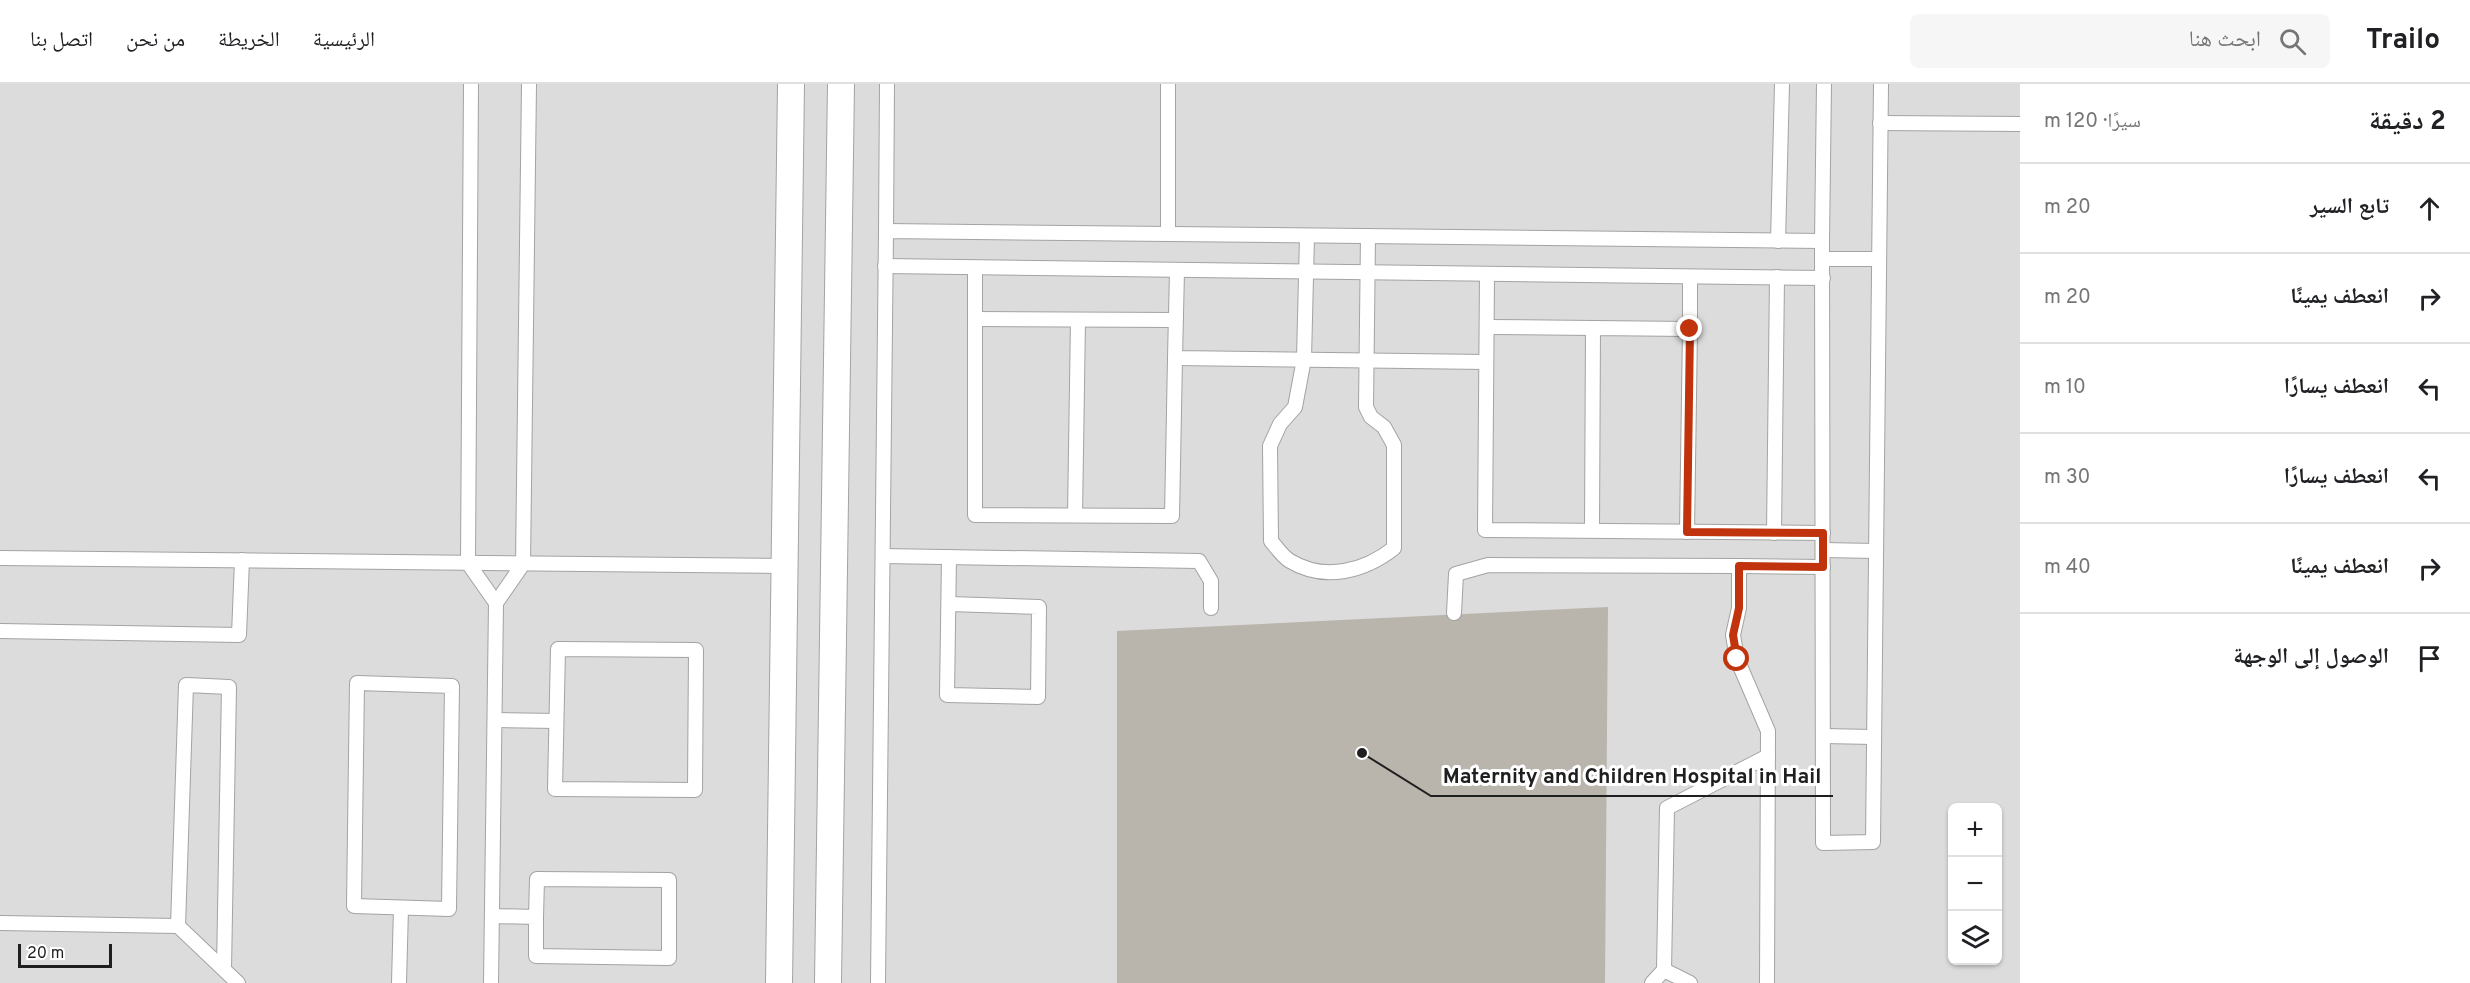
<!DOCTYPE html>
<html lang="ar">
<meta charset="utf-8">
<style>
body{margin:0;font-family:Overpass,"Noto Naskh Arabic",sans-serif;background:#f6f6f6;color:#202124;direction:rtl}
.controls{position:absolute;right:18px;bottom:18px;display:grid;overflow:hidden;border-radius:9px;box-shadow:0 2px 4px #0004}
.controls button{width:54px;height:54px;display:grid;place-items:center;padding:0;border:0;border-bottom:2px solid #e0e0e0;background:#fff;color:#202124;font:30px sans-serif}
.scale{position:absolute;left:18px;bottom:15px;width:94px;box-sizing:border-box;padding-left:6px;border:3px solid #1f1f1f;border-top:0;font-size:16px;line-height:21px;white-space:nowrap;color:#1f1f1f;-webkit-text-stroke:4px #fff;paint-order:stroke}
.stop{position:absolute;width:18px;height:18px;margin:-14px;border:4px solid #c1330d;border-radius:50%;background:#fff}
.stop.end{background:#c1330d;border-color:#fff;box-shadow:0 2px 6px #0008}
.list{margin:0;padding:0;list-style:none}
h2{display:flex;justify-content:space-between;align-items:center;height:78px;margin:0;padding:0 24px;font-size:26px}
h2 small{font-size:20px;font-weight:400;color:#757577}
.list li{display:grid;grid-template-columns:39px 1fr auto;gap:18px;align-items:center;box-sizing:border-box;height:90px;padding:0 24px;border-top:2px solid #e0e0e0}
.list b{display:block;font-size:22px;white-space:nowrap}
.list em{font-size:20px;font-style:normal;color:#757577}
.icon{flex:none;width:33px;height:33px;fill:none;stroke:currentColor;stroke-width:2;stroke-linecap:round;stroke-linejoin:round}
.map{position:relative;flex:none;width:2020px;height:899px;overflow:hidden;direction:ltr}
header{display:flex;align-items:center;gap:36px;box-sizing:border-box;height:84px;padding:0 30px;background:#fff;border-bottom:2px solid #e0e0e0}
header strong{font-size:28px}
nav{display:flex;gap:33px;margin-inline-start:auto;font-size:21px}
.search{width:420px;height:54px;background:#f6f6f6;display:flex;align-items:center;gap:15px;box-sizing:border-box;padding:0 21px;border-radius:9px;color:#757577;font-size:22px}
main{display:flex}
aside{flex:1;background:#fff}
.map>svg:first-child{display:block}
.residential{fill:#dddcdc;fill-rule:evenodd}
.building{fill:#b9b4ac}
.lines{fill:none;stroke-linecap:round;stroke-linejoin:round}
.lane-casing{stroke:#a3a3a3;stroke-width:16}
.street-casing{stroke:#a3a3a3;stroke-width:28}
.lane{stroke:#fff;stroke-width:14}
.street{stroke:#fff;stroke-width:26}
.route{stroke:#c1330d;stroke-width:8}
.leader{fill:none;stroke:#1f1f1f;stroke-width:2}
.callout-dot{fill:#1f1f1f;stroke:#fff;stroke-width:2}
.callout-label{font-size:21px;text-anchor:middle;font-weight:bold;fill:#1f1f1f;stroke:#fff;stroke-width:6;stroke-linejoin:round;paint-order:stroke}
</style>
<header>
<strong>Trailo</strong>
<div class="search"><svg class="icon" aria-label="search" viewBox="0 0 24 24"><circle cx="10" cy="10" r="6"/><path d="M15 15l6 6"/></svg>ابحث هنا</div>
<nav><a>الرئيسية</a><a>الخريطة</a><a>من نحن</a><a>اتصل بنا</a></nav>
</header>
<main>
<aside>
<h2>2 دقيقة<small>سيرًا · 120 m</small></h2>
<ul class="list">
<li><svg class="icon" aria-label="ahead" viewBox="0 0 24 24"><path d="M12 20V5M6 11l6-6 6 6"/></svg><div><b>تابع السير</b></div><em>20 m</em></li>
<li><svg class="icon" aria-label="right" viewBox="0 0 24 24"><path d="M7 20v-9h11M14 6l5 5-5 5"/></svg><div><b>انعطف يمينًا</b></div><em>20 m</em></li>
<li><svg class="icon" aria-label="left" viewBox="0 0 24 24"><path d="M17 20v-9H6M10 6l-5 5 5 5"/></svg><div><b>انعطف يسارًا</b></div><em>10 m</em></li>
<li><svg class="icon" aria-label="left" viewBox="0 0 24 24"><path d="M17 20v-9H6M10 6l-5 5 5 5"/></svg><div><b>انعطف يسارًا</b></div><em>30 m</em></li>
<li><svg class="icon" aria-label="right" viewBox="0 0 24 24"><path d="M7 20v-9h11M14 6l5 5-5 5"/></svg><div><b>انعطف يمينًا</b></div><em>40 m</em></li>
<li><svg class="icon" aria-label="arrive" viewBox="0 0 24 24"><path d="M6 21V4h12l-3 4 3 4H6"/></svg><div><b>الوصول إلى الوجهة</b></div></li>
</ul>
</aside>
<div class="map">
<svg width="2020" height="899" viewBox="0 0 2020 899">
<rect width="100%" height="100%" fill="#efeee6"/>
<path class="residential" d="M0,0H2020V899H0ZM1952,724H1998V876H1952Z"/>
<polygon class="building" points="1608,523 1605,899 1117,899 1117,547"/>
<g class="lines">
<g class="lane-casing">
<g id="lane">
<polyline points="471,0 468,479 496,519 491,899"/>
<polyline points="1880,39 2020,40"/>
<polyline points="886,147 887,0"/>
<polyline points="1168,150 1168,0"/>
<path d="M1307,152L1304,275L1295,323L1280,340L1270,362L1271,457C1277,464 1283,473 1290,477C1325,498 1365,487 1394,464V361L1384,343L1371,333L1366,323L1368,152"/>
<polyline points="1778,157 1782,0"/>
<polyline points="1822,157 1823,759 1873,758 1881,0"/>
<polyline points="1823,175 1879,175"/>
<polyline points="885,182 1823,194"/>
<polyline points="975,184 975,431 1172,432 1175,274"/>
<polyline points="1177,187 1175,274 1486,278"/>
<polyline points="1487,191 1485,446 1823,449"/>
<polyline points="975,235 1175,236"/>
<polyline points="1487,243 1593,244"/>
<polyline points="1075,431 1078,236"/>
<polyline points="1592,446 1593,244 1690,245 1690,193"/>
<polyline points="1687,448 1690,245"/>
<polyline points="1774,449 1777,193"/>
<polyline points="1823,466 1876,467"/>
<polyline points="883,472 1199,477 1211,497 1211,524"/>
<polyline points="949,473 947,611 1038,613 1039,523 950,520"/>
<polyline points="0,474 785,482"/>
<polyline points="1739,482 1823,483"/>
<polyline points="496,519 523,480 529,0"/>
<polyline points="1454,529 1456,490 1488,481 1739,482 1739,524 1733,551 1737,575 1768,647 1767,899"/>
<polyline points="0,547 239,551 242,476"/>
<polygon points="558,565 696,566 695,706 555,705"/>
<polygon points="357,599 452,602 449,825 354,822"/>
<polyline points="495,636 556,637"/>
<polyline points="1823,652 1874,653"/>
<polyline points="492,832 536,833 536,872 669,874 669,796 537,795 536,833"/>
<polyline points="0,839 178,842 238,899"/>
<polyline points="178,842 186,601 229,603 224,885"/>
<polyline points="399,899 401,824"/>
<polyline points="878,899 886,147 1822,157 1824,0"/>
<polyline points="1652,899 1664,886"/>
<polyline points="1690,899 1664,886 1667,724 1768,672"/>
</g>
</g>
<g class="street-casing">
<g id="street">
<polyline points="779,899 791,0"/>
<polyline points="828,899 841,0"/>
</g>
</g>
<use href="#lane" class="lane"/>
<use href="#street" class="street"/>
</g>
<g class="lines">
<polyline class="route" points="1690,245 1687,448 1823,449 1823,483 1739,482 1739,524 1733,551 1737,575"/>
</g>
<path class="leader" d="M1362 669L1431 712H1833"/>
<circle class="callout-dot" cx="1362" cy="669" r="6"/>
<g class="callout-label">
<text x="1632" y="699">Maternity and Children Hospital in Hail</text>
</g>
</svg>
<div class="controls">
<button>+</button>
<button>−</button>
<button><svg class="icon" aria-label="layers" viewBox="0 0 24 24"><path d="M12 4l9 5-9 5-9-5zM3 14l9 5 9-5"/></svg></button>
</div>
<div class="scale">20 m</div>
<div class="stop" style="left:1737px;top:575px"></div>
<div class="stop end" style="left:1690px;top:245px"></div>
</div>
</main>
